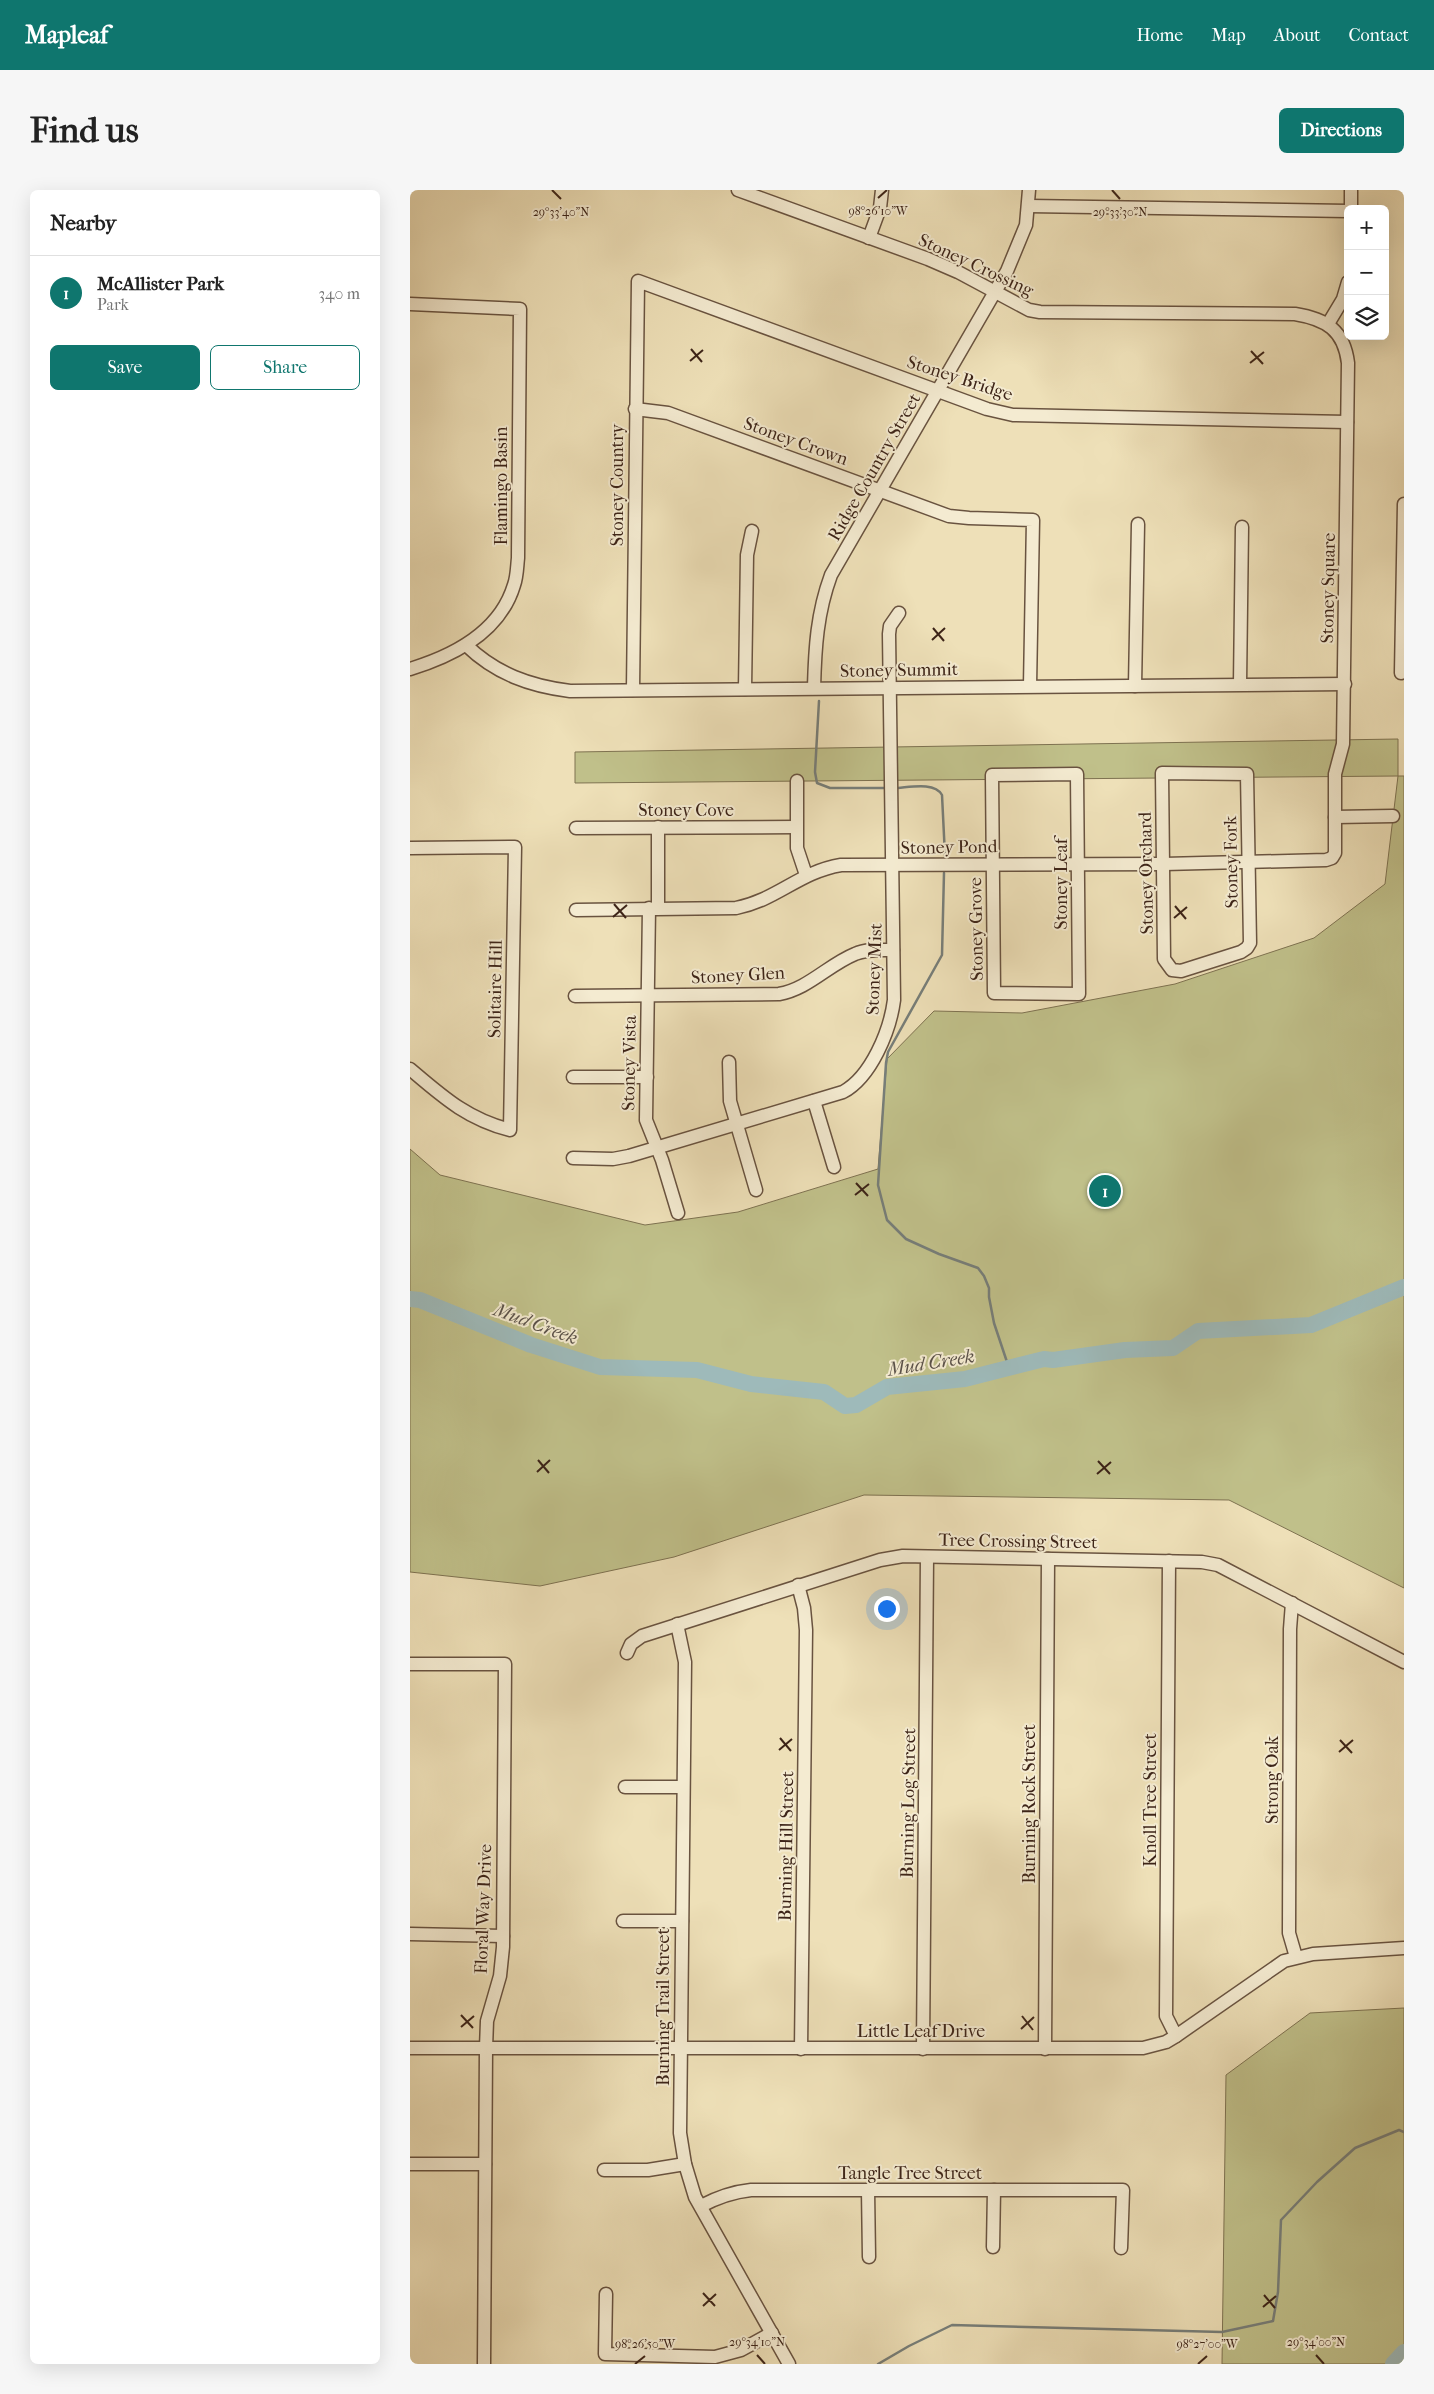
<!DOCTYPE html>
<meta charset="utf-8">
<style>
body{margin:0;font-family:"IM FELL French Canon",serif;background:#f6f6f6;color:#222}
.controls{position:absolute;right:15px;top:15px;display:grid;overflow:hidden;border-radius:8px;box-shadow:0 5px 20px #0002}
.controls button{width:45px;height:45px;display:grid;place-items:center;padding:0;border:0;border-bottom:1px solid #e0e0e0;background:#fff;color:#222;font:25px sans-serif}
.you{position:absolute;left:476px;top:1418px;width:18px;height:18px;margin:-12px;border:4px solid #fff;border-radius:50%;background:#1a73e8;box-shadow:0 0 0 8px #1a73e833}
.badge{display:grid;place-items:center;width:32px;height:32px;border-radius:50%;background:#0f766e;color:#fff;font-size:16px;font-weight:700}
.pin{position:absolute;translate:-50% -50%;border:2px solid #fff;box-shadow:0 1px 5px #0006}
.list{margin:0;padding:0;list-style:none}
h2{display:flex;justify-content:space-between;align-items:center;height:65px;margin:0;padding:0 20px;font-size:21px}
h2 small{font-size:16px;font-weight:400;color:#767676}
.list li{display:grid;grid-template-columns:32px 1fr auto;gap:15px;align-items:center;box-sizing:border-box;height:75px;padding:0 20px;border-top:1px solid #e0e0e0}
.list b{display:block;font-size:19px;white-space:nowrap}
.list p{margin:0;font-size:16px;white-space:nowrap;color:#767676}
.list em{font-size:16px;font-style:normal;color:#767676}
.actions{display:flex;gap:10px;padding:15px 20px}
.actions a{flex:1;padding:11px 0;border:1px solid #0f766e;border-radius:8px;text-align:center;font-size:18px;color:#0f766e}
.actions .main{background:#0f766e;color:#fff}
.icon{flex:none;width:28px;height:28px;fill:none;stroke:currentColor;stroke-width:2;stroke-linecap:round;stroke-linejoin:round}
.map{position:relative;flex:none;width:994px;height:2174px;overflow:hidden;border-radius:8px}
header{display:flex;align-items:center;gap:30px;box-sizing:border-box;height:70px;padding:0 25px;background:#0f766e;color:#fff}
header strong{font-size:24px}
nav{display:flex;gap:28px;margin-inline-start:auto;font-size:18px}
.intro{display:flex;align-items:center;justify-content:space-between;box-sizing:border-box;height:120px;padding:0 30px}
h1{margin:0;font-size:35px}
.button{padding:12px 22px;border-radius:8px;background:#0f766e;color:#fff;font-size:18px;font-weight:700}
main{display:flex;gap:30px;padding:0 30px}
aside{flex:1;background:#fff;border-radius:8px;box-shadow:0 5px 20px #0002}
.map>svg:first-child{display:block}
.green{fill:#c0c08a;stroke:#7e7251}
.lines{fill:none;stroke-linecap:round;stroke-linejoin:round}
.stream{stroke:#777e79;stroke-width:2.5}
.river{stroke:#9ebaba;stroke-width:16}
.minor-casing{stroke:#695340;stroke-width:15}
.minor{stroke:#f4ebd1;stroke-width:12}
.ticks{fill:none;stroke:#3d2418;stroke-width:2}
.labels{text-anchor:middle;stroke-width:4;stroke-linejoin:round;paint-order:stroke}
.street-label{font-size:18px;fill:#3d2418;stroke:#f4ebd1}
.water-label{font-size:19px;font-style:italic;fill:#5a5149;stroke:#f4ebd1}
.ticks-label{font-size:12px;text-anchor:middle;fill:#3d2418;stroke:#f4ebd1;stroke-width:4;stroke-linejoin:round;paint-order:stroke}
</style>
<header>
<strong>Mapleaf</strong>
<nav><a>Home</a><a>Map</a><a>About</a><a>Contact</a></nav>
</header>
<div class="intro"><h1>Find us</h1><a class="button">Directions</a></div>
<main>
<aside>
<h2>Nearby<small></small></h2>
<ul class="list">
<li><span class="badge">1</span><div><b>McAllister Park</b><p>Park</p></div><em>340 m</em></li>
</ul>
<div class="actions"><a class="main">Save</a><a>Share</a></div>
</aside>
<div class="map">
<svg width="994" height="2174" viewBox="0 0 994 2174">
<rect width="100%" height="100%" fill="#eee0b8"/>
<filter id="stains"><feTurbulence type="fractalNoise" baseFrequency=".004" numOctaves="4"/><feColorMatrix values="0 0 0 0 .2 0 0 0 0 .09 0 0 0 0 .02 0 0 0 .5 -.17"/></filter>
<radialGradient id="worn" r=".72"><stop offset=".6" stop-color="#630" stop-opacity="0"/><stop offset="1" stop-color="#630" stop-opacity=".3"/></radialGradient>
<g class="green">
<polygon points="988,549 988,586 994,586 994,1398 819,1310 454,1305 264,1367 130,1396 0,1382 0,959 30,985 235,1035 328,1022 468,979 477,869 524,821 612,823 765,794 904,748 975,694 988,586 165,593 165,562"/>
<polygon points="994,1818 994,2174 812,2174 816,1885 900,1823"/>
</g>
<g class="lines">
<g class="stream">
<polyline points="409,511 405,582 407,593 420,598 474,598"/>
<path d="M488,598C501,597 525,592 532,605L535,666"/>
<polyline points="534,683 532,765 478,862 476,873 468,995 477,1030 496,1049 529,1064 568,1078 574,1086 579,1098 579,1107 584,1133 599,1178"/>
<polyline points="468,2174 499,2156 542,2135 812,2142 863,2131 868,2102 871,2030 907,1992 945,1958 989,1940 994,1942"/>
</g>
<g class="river">
<polyline points="0,1109 10,1110 121,1155 190,1177 287,1180 341,1194 414,1202 435,1216 446,1215 477,1197 555,1189 634,1169 643,1170 715,1160 763,1158 788,1141 901,1135 994,1097"/>
<polyline points="983,2174 994,2162"/>
</g>
<g class="minor-casing">
<g id="minor">
<polyline points="619,16 938,21"/>
<polyline points="941,19 941,0"/>
<polyline points="459,48 470,18 472,0"/>
<path d="M0,114L110,119L108,368C107,377 107,387 104,395C90,442 43,466 0,479"/>
<polyline points="918,134 933,109 938,92"/>
<polyline points="225,219 258,223 539,326 559,328 623,330 620,496"/>
<path d="M56,455C86,484 120,496 160,501L935,494"/>
<polyline points="991,483 994,314"/>
<polyline points="830,494 832,337"/>
<polyline points="725,496 728,334"/>
<path d="M404,498C405,458 407,423 421,385L597,81L616,35L619,0"/>
<polyline points="335,499 337,365 342,341"/>
<polyline points="223,500 228,91 528,201 577,219 603,225 937,232"/>
<polygon points="752,583 837,584 840,753 837,758 831,762 771,781 762,780 754,769"/>
<polygon points="667,584 669,804 584,803 582,585"/>
<polyline points="387,591 387,658 396,685"/>
<polyline points="925,627 983,626"/>
<polyline points="248,637 248,718"/>
<polyline points="166,638 386,637"/>
<path d="M0,658L105,657L100,940C57,929 33,907 0,879"/>
<polyline points="239,718 236,930 252,970 268,1023"/>
<path d="M166,720L326,718C367,710 389,682 431,675L754,674L916,670L922,668L925,663V584L933,554L938,173C934,140 916,129 885,124L630,122L619,120L548,82L518,69L328,0"/>
<path d="M165,806L369,804C398,799 418,775 445,764C456,759 471,760 483,760"/>
<polyline points="319,872 320,911 346,1000"/>
<polyline points="163,887 237,887"/>
<polyline points="404,911 424,977"/>
<path d="M163,968L203,969L219,966L433,902C461,887 480,841 484,810L479,444L480,436L489,423"/>
<polyline points="759,1371 756,1826 766,1846"/>
<polyline points="388,1395 394,1418 396,1440 391,1859"/>
<polyline points="882,1413 880,1439 879,1743 886,1767"/>
<polyline points="267,1434 275,1472 270,1943 275,1974 285,2007 379,2174"/>
<polyline points="217,1463 221,1454 232,1446 470,1370 493,1366 792,1372 808,1375 994,1472"/>
<polyline points="0,1474 95,1474 93,1757 90,1786 77,1831 76,1858 74,2174"/>
<polyline points="215,1597 272,1597"/>
<polyline points="213,1731 272,1731"/>
<polyline points="0,1744 93,1746"/>
<polyline points="0,1858 733,1858 756,1852 766,1846 874,1771 903,1764 994,1758"/>
<polyline points="513,1859 517,1367"/>
<polyline points="635,1859 638,1369"/>
<polyline points="0,1974 75,1974"/>
<polyline points="194,1980 238,1980 275,1974"/>
<polyline points="458,2000 459,2067"/>
<path d="M291,2016C308,2007 322,2002 341,2000H713L711,2058"/>
<polyline points="583,2057 584,2000"/>
<polyline points="196,2104 195,2164 305,2167 331,2160 362,2143"/>
</g>
</g>
<use href="#minor" class="minor"/>
</g>
<path class="ticks" d="M142,0L151,9M702,0L710,9M468,8L477,0M281,159L292,172M841,161L853,174M280,171L293,160M840,173L854,162M523,438L534,451M522,450L535,438M204,714L216,728M765,716L776,729M203,727L217,715M764,728L777,717M446,993L458,1006M445,1005L459,994M128,1270L139,1283M688,1271L700,1284M127,1282L140,1270M687,1284L701,1272M370,1548L381,1561M930,1550L942,1563M369,1560L382,1549M929,1562L943,1550M51,1825L63,1838M612,1826L623,1840M51,1837L64,1826M611,1839L624,1827M293,2103L305,2116M854,2105L865,2118M293,2116L306,2104M853,2117L866,2106M347,2165L355,2174M906,2165L914,2174M225,2174L235,2166M788,2174L797,2166"/>
<g class="labels">
<g class="street-label">
<text transform="translate(566 75) rotate(25)" y="6">Stoney Crossing</text>
<text transform="translate(550 188) rotate(18)" y="6">Stoney Bridge</text>
<text transform="translate(386 251) rotate(20)" y="6">Stoney Crown</text>
<text transform="translate(464 277) rotate(-60)" y="6">Ridge Country Street</text>
<text transform="translate(207 295) rotate(-90)" y="6">Stoney Country</text>
<text transform="translate(91 296) rotate(-90)" y="6">Flamingo Basin</text>
<text transform="translate(918 398) rotate(-89)" y="6">Stoney Square</text>
<text transform="translate(489 480) rotate(-1)" y="6">Stoney Summit</text>
<text x="276" y="626">Stoney Cove</text>
<text transform="translate(539 657) rotate(-1)" y="6">Stoney Pond</text>
<text transform="translate(821 672) rotate(-91)" y="6">Stoney Fork</text>
<text transform="translate(736 683) rotate(-91)" y="6">Stoney Orchard</text>
<text transform="translate(651 694) rotate(-90)" y="6">Stoney Leaf</text>
<text transform="translate(566 739) rotate(-91)" y="6">Stoney Grove</text>
<text transform="translate(464 779) rotate(-88)" y="6">Stoney Mist</text>
<text transform="translate(328 785) rotate(-3)" y="6">Stoney Glen</text>
<text transform="translate(85 799) rotate(-89)" y="6">Solitaire Hill</text>
<text transform="translate(219 873) rotate(-89)" y="6">Stoney Vista</text>
<text transform="translate(608 1351) rotate(1)" y="6">Tree Crossing Street</text>
<text transform="translate(862 1590) rotate(-90)" y="6">Strong Oak</text>
<text transform="translate(740 1610) rotate(-90)" y="6">Knoll Tree Street</text>
<text transform="translate(498 1613) rotate(-89)" y="6">Burning Log Street</text>
<text transform="translate(619 1614) rotate(-90)" y="6">Burning Rock Street</text>
<text transform="translate(376 1656) rotate(-89)" y="6">Burning Hill Street</text>
<text transform="translate(73 1719) rotate(-88)" y="6">Floral Way Drive</text>
<text transform="translate(253 1817) rotate(-90)" y="6">Burning Trail Street</text>
<text x="511" y="1847">Little Leaf Drive</text>
<text x="500" y="1989">Tangle Tree Street</text>
</g>
<g class="water-label">
<text transform="translate(126 1133) rotate(20)" y="7">Mud Creek</text>
<text transform="translate(521 1172) rotate(-9)" y="7">Mud Creek</text>
</g>
</g>
<g class="ticks-label">
<text x="468" y="25">98°26'10"W</text>
<text x="151" y="26">29°33'40"N</text>
<text x="710" y="26">29°33'30"N</text>
<text x="347" y="2156">29°34'10"N</text>
<text x="906" y="2156">29°34'00"N</text>
<text x="235" y="2158">98°26'50"W</text>
<text x="797" y="2158">98°27'00"W</text>
</g>
<rect width="100%" height="100%" filter="url(#stains)"/>
<rect width="100%" height="100%" fill="url(#worn)"/>
</svg>
<div class="controls">
<button>+</button>
<button>−</button>
<button><svg class="icon" aria-label="layers" viewBox="0 0 24 24"><path d="M12 4l9 5-9 5-9-5zM3 14l9 5 9-5"/></svg></button>
</div>
<div class="you"></div>
<div class="pin badge" style="left:695px;top:1001px">1</div>
</div>
</main>
